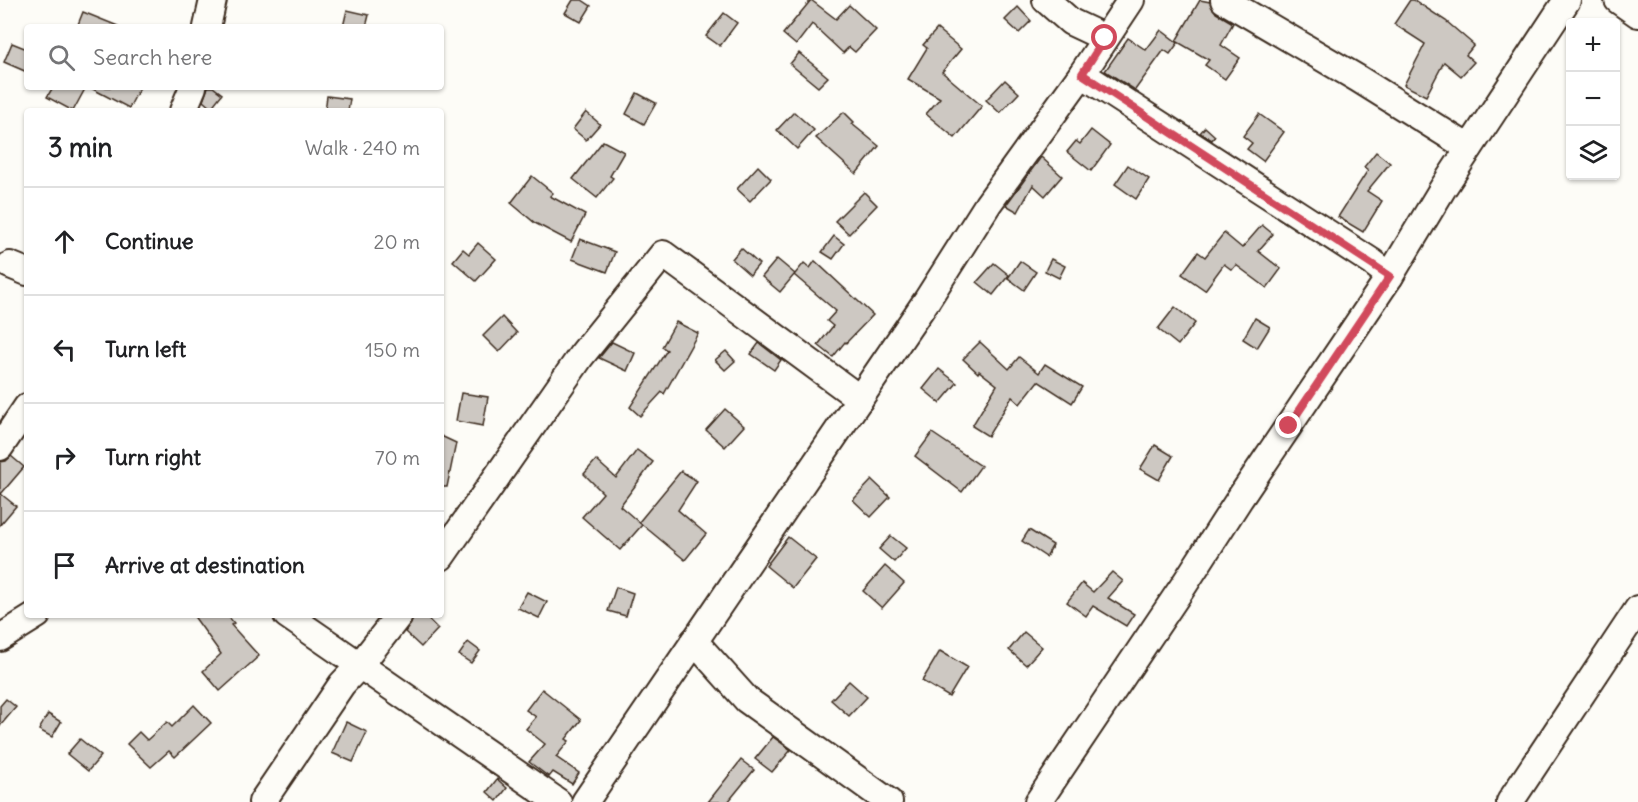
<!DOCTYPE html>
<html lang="en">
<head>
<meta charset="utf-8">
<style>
  :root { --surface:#fff; --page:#f2f2f2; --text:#202124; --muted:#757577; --line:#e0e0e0 }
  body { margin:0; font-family:Delius,sans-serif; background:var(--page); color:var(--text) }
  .controls { position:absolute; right:18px; top:18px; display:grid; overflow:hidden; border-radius:6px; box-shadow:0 2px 4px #0004 }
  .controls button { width:54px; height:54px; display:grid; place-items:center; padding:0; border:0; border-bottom:2px solid var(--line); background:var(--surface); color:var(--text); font:30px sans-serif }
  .stop { position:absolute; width:18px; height:18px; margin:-14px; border:4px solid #d1495b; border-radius:50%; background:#fff }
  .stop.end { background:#d1495b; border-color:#fff; box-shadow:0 2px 6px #0008 }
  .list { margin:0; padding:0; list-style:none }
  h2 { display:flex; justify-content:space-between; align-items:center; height:78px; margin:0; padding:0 24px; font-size:26px }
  h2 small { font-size:20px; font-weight:400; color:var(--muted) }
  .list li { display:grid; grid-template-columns:39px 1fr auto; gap:18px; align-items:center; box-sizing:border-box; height:108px; padding:0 24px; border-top:2px solid var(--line) }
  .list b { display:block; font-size:22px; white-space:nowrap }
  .list em { font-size:20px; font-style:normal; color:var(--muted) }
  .icon { flex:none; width:33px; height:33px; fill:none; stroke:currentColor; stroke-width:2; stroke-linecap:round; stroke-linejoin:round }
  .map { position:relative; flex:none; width:1638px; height:802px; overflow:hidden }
  .search { position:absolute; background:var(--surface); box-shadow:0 2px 4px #0004; left:24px; top:24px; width:420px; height:66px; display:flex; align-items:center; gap:15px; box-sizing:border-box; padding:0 21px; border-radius:6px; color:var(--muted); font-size:22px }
  .panel { position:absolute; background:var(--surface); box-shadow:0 2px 4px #0004; left:24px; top:108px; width:420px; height:510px; border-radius:6px }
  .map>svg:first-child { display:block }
  .building { fill:#cdc8c2; stroke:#3b2a1e; stroke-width:1.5 }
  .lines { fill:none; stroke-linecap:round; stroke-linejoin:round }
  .minor-casing { stroke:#3b2a1e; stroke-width:30 }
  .minor { stroke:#fdfcf7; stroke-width:26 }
  .route { stroke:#d1495b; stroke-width:8 }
</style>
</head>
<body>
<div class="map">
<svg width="1638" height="802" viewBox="0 0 1638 802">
  <rect width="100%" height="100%" fill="#fdfcf7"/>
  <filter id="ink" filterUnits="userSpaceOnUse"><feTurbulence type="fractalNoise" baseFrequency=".0167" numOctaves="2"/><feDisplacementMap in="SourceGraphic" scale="12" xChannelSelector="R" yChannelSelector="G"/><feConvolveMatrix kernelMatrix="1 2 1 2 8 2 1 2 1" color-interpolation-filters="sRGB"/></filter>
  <g filter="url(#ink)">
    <!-- building -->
    <g class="building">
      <polygon points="573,0 582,0 591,6 581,22 565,13"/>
      <polygon points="811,0 836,19 849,5 876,30 855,52 849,47 843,53 812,24 796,45 783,34"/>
      <polygon points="1200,0 1210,2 1216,13 1233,23 1221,45 1240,58 1225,79 1205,65 1209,60 1176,41"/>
      <polygon points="1410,0 1414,0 1446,21 1474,45 1466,55 1474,62 1461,76 1444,62 1426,96 1404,85 1425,44 1394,24"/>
      <polygon points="1018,7 1031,21 1019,33 1005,20"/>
      <polygon points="347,10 369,15 366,27 343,27"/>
      <polygon points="83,12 118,26 118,27 77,27"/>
      <polygon points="724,13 737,23 720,46 706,36"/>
      <polygon points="937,29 961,49 942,72 982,106 955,138 926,114 940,98 908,79 927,48 923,45"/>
      <polygon points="1161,30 1178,43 1170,54 1164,50 1135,90 1105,71 1128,38 1146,50"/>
      <polygon points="12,43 27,49 27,72 4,62"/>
      <polygon points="799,53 828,77 818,87 790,64"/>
      <polygon points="1005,80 1019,93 1000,113 986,100"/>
      <polygon points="53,87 86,87 73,111 47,97"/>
      <polygon points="89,87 140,87 129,108"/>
      <polygon points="208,87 213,87 222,94 211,108 203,101"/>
      <polygon points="637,93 656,103 644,124 626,114"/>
      <polygon points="327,96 350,99 348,111 325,111"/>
      <polygon points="586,112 600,124 586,140 573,129"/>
      <polygon points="794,112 814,130 797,149 777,130"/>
      <polygon points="844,112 854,122 852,124 879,146 856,174 816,138"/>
      <polygon points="1259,114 1284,132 1263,161 1247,149 1252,143 1243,136"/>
      <polygon points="1205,127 1215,136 1212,140 1200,133"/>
      <polygon points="1091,130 1110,145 1091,171 1067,152 1076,141 1080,144"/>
      <polygon points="603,141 624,152 610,176 613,178 597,198 573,179"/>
      <polygon points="1376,152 1390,163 1367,191 1382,201 1363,232 1338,217 1368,170 1364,167"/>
      <polygon points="1041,157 1062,176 1045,196 1033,185 1018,212 1006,205"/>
      <polygon points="1128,165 1149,179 1136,199 1115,184"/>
      <polygon points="758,166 771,179 750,201 737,189"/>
      <polygon points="532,176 553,193 550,196 585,215 571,242 535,223 511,203"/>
      <polygon points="864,192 877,205 849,234 835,221"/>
      <polygon points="1262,225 1273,234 1258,251 1281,269 1267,288 1236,265 1232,270 1224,264 1205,290 1182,274 1198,252 1205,257 1224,233 1242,248"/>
      <polygon points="834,236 844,244 833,259 822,252"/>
      <polygon points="580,239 615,252 607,272 572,259"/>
      <polygon points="478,243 496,259 476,281 453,261 463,249 469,254"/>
      <polygon points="741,248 759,264 750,275 732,259"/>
      <polygon points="777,259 795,274 804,263 810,268 815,261 873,315 846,343 845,342 833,357 818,345 833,326 827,321 836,311 794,275 780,292 762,277"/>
      <polygon points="1051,259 1065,266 1059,278 1045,271"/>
      <polygon points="1020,261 1036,272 1024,290 1008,278"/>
      <polygon points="994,263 1009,275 993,295 977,282"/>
      <polygon points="1175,307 1195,323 1178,345 1158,329"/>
      <polygon points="502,317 517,333 499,352 483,336"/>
      <polygon points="1255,318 1270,327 1257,348 1243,339"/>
      <polygon points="676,322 698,333 664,394 662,392 640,416 630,407 667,350 662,347"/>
      <polygon points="612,342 635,353 627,371 599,358"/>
      <polygon points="980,342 1009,369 1019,357 1039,373 1045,364 1082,387 1072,403 1038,381 1020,404 1012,397 988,436 972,426 997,385 979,371 978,373 963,359"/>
      <polygon points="759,343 781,360 774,370 751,354"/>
      <polygon points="726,351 735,361 725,370 715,360"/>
      <polygon points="939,369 957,383 940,403 923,389"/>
      <polygon points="461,393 488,397 483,426 456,421"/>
      <polygon points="725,409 744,426 725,447 706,430"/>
      <polygon points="932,433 981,466 962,492 915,456"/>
      <polygon points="441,436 456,443 447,487 441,487"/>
      <polygon points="1155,445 1173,456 1159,480 1140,469"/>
      <polygon points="637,450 653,462 620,506 642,525 620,550 582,517 603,493 584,474 596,460 616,478"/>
      <polygon points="11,456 24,467 1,494 16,506 0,525 0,462 6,461"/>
      <polygon points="681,471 697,481 678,510 706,534 685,560 639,522"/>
      <polygon points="872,480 890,497 871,517 853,500"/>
      <polygon points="1029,530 1053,545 1046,557 1022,541"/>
      <polygon points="891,536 906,548 894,562 879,549"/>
      <polygon points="788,537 816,559 793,588 766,566"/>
      <polygon points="885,566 904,583 882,608 863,591"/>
      <polygon points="1112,572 1123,581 1108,598 1134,614 1126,626 1093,606 1086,616 1067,602 1082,583 1093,592"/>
      <polygon points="616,587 633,593 626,616 608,611"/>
      <polygon points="527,592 547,602 539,618 518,608"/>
      <polygon points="193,615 227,615 234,623 231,625 259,656 220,691 203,671 221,654"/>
      <polygon points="414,615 424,615 438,629 421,647 405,632 411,624"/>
      <polygon points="1024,632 1042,647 1026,665 1009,650"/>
      <polygon points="468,642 480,651 471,663 459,655"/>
      <polygon points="940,651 967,667 949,697 922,681"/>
      <polygon points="849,681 867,697 849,716 831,700"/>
      <polygon points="542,689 581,720 566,739 569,741 556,757 579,773 572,784 553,772 549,777 529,762 545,744 526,729 536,717 526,710"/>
      <polygon points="6,699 16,707 0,726 0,706"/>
      <polygon points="194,705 211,723 175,757 169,751 151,767 127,744 139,732 147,740 167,722 172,727"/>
      <polygon points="48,714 61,722 52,737 39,730"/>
      <polygon points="346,722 367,732 353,762 332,753"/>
      <polygon points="773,737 791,750 772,772 755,759"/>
      <polygon points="80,739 101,756 88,771 67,754"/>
      <polygon points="741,760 754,770 728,802 708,802"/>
      <polygon points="497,779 507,788 497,801 487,792"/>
    </g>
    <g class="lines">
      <!-- minor casing -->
      <g class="minor-casing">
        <g id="minor">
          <polyline points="1046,0 1071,22 1105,38"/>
          <polyline points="1224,0 1357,78 1469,148"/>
          <polyline points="1618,0 1638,14"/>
          <polyline points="207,27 213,0"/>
          <polyline points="1082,74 1372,262 1390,276"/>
          <polyline points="183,111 193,87"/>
          <polyline points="10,265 27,272"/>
          <polyline points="0,447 27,407"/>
          <polyline points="441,557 581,356 663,254 860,399"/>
          <polyline points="287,615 558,802"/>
          <polyline points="0,638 37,615"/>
          <polyline points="694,641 747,700 889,802"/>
          <polyline points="262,802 342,684 360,665 399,615"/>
          <polyline points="585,802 927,300 988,204 1082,74 1131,0"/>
          <polyline points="1038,802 1184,585 1240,498 1390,276 1443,188 1567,0"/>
          <polyline points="1510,802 1638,609"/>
        </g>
      </g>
      <!-- minor -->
      <use href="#minor" class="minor"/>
    </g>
  </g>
  <g class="lines" filter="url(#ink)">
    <!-- route -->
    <polyline class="route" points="1105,38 1082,74 1390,276 1289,426"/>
  </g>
</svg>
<div class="controls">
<button>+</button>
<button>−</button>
<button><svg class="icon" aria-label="layers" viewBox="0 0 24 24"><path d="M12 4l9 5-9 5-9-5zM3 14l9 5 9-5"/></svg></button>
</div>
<div class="stop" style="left:1105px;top:38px"></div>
<div class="stop end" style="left:1289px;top:426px"></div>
<div class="search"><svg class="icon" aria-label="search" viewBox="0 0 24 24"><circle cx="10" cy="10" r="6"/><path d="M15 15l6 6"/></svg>Search here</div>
<section class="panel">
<h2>3 min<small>Walk · 240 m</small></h2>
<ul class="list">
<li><svg class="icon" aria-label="ahead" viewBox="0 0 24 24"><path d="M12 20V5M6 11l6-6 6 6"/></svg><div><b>Continue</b></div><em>20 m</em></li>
<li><svg class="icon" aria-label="left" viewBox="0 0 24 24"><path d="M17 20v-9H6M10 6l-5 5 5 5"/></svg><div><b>Turn left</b></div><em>150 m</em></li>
<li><svg class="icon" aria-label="right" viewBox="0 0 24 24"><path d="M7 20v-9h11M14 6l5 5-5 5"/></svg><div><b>Turn right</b></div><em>70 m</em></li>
<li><svg class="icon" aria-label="arrive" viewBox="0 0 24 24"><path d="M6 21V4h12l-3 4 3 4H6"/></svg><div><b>Arrive at destination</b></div></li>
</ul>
</section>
</div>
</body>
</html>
